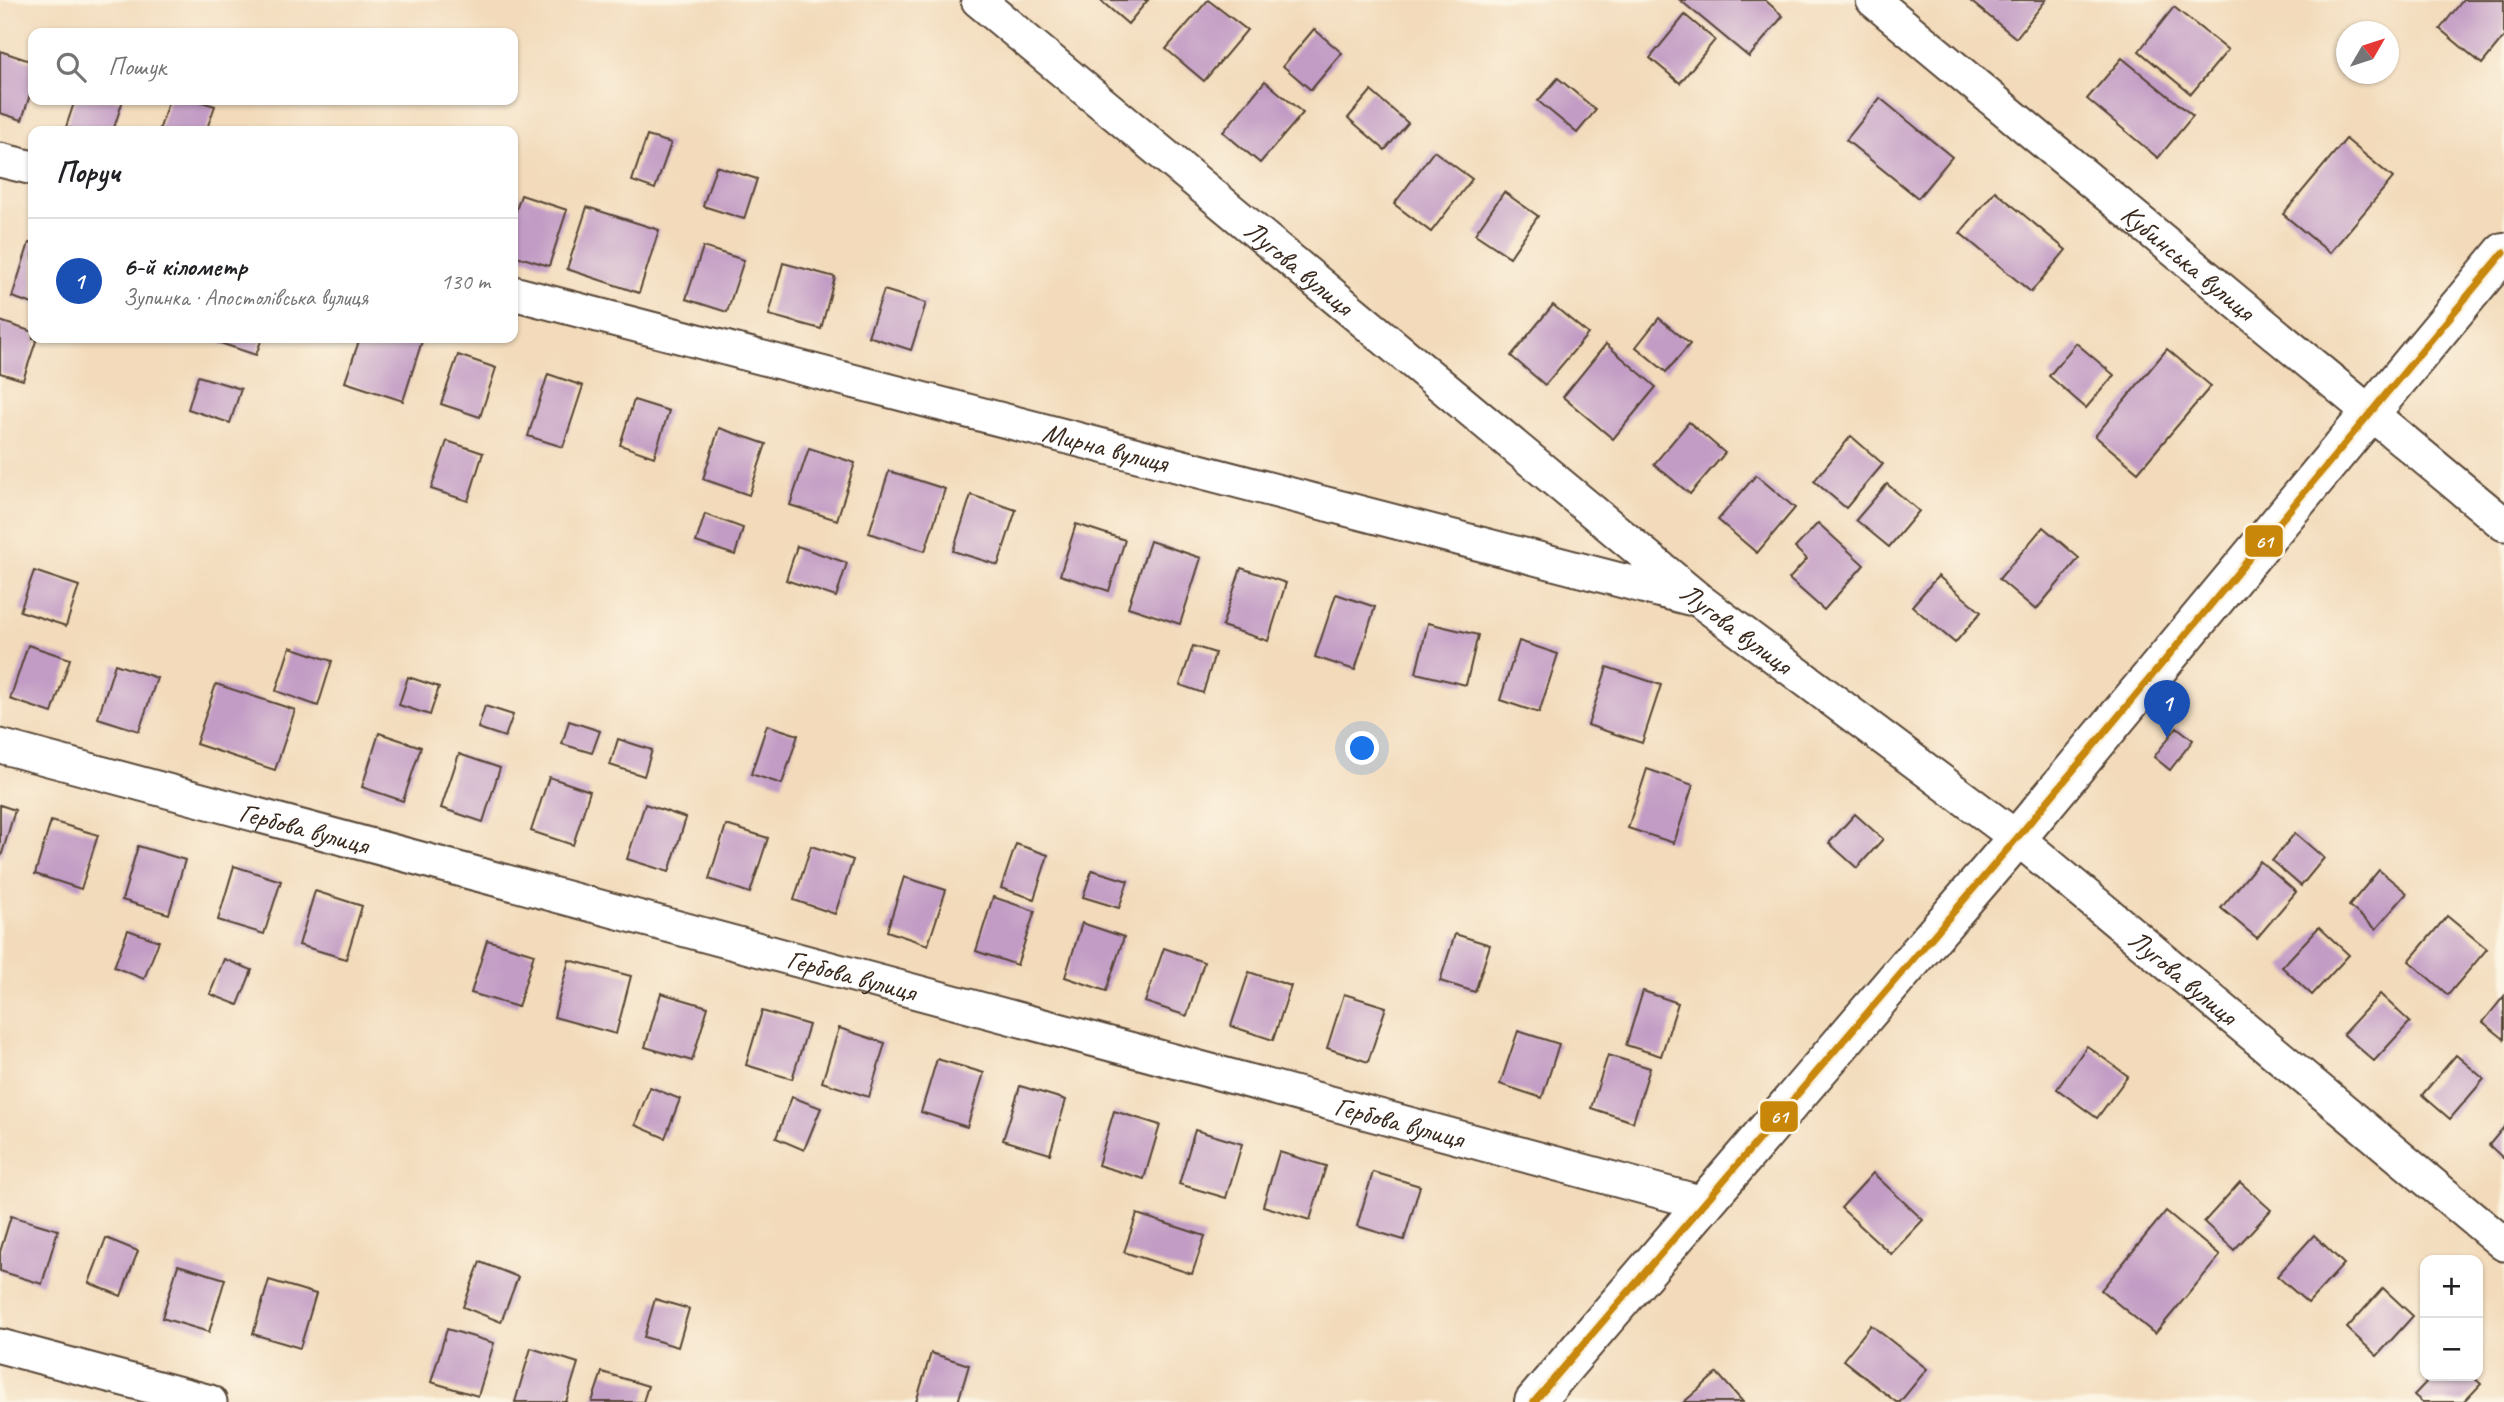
<!DOCTYPE html>
<html lang="uk">
<head>
<meta charset="utf-8">
<style>
  :root { --surface:#fff; --page:#f6f6f6; --text:#202124; --muted:#757577; --line:#e0e0e0; --accent:#c8321e }
  body { margin:0; font-family:Caveat,sans-serif; background:var(--page); color:var(--text) }
  .controls { position:absolute; right:21px; bottom:21px; display:grid; overflow:hidden; border-radius:14px; box-shadow:0 2px 5px #0004 }
  .controls button { width:63px; height:63px; display:grid; place-items:center; padding:0; border:0; border-bottom:2px solid var(--line); background:var(--surface); color:var(--text); font:35px sans-serif }
  .compass { position:absolute; left:2336px; top:21px; width:63px; height:63px; border-radius:50%; background:var(--surface); box-shadow:0 2px 5px #0004; rotate:51deg }
  .you { position:absolute; left:1363px; top:749px; width:24px; height:24px; margin:-18px; border:5px solid #fff; border-radius:50%; background:#1a73e8; box-shadow:0 0 0 10px #1a73e833 }
  .badge { display:grid; place-items:center; width:46px; height:46px; border-radius:50%; background:var(--accent); color:#fff; font-size:23px; font-weight:700 }
  .pin { position:absolute; translate:-50% -58px; filter:drop-shadow(0 2px 4px #0008) }
  .pin::after { content:''; position:absolute; top:37px; width:24px; height:21px; background:inherit; clip-path:polygon(0 0,100% 0,50% 100%) }
  .list { margin:0; padding:0; list-style:none }
  h2 { display:flex; justify-content:space-between; align-items:center; height:91px; margin:0; padding:0 28px; font-size:30px }
  h2 small { font-size:23px; font-weight:400; color:var(--muted) }
  .list li { display:grid; grid-template-columns:46px 1fr auto; gap:21px; align-items:center; box-sizing:border-box; height:126px; padding:0 28px; border-top:2px solid var(--line) }
  .list b { display:block; font-size:26px; white-space:nowrap }
  .list p { margin:0; font-size:23px; white-space:nowrap; color:var(--muted) }
  .list em { font-size:23px; font-style:normal; color:var(--muted) }
  .icon { flex:none; width:38px; height:38px; fill:none; stroke:currentColor; stroke-width:2; stroke-linecap:round; stroke-linejoin:round }
  .map { position:relative; flex:none; width:2504px; height:1402px; overflow:hidden }
  .search { position:absolute; background:var(--surface); box-shadow:0 2px 5px #0004; left:28px; top:28px; width:490px; height:77px; display:flex; align-items:center; gap:18px; box-sizing:border-box; padding:0 24px; border-radius:14px; color:var(--muted); font-size:26px }
  .panel { position:absolute; background:var(--surface); box-shadow:0 2px 5px #0004; left:28px; top:126px; width:490px; height:217px; border-radius:14px }
  .map>svg:first-child { display:block }
  .building { fill:#c29cc5 }
  .lines { fill:none; stroke-linecap:round; stroke-linejoin:round }
  .minor-casing { stroke:#564435; stroke-width:37 }
  .tertiary-casing { stroke:#564435; stroke-width:42 }
  .minor { stroke:#fff; stroke-width:33 }
  .tertiary { stroke:#fff; stroke-width:38 }
  .bus-1-casing { stroke:#fcf5e5; stroke-width:12 }
  .bus-1 { stroke:#c88708; stroke-width:7 }
  .labels { text-anchor:middle; stroke-width:5; stroke-linejoin:round; paint-order:stroke }
  .street-label { font-size:28px; fill:#3b2a1e; stroke:#fcf5e5 }
  .line-badge { stroke:#fcf5e5; stroke-width:2.5 }
  .badge-label { font-size:19px; text-anchor:middle; font-weight:bold; fill:#fff }
</style>
</head>
<body>
<div class="map">
<svg width="2504" height="1402" viewBox="0 0 2504 1402">
  <rect width="100%" height="100%" fill="#fcf5e5"/>
  <filter id="ink" filterUnits="userSpaceOnUse"><feTurbulence type="fractalNoise" baseFrequency=".0143" numOctaves="2"/><feDisplacementMap in="SourceGraphic" scale="14" xChannelSelector="R" yChannelSelector="G"/><feConvolveMatrix kernelMatrix="1 2 1 2 8 2 1 2 1" color-interpolation-filters="sRGB"/></filter>
  <filter id="wash" filterUnits="userSpaceOnUse"><feTurbulence type="fractalNoise" baseFrequency=".00686" numOctaves="4" result="noise"/><feDisplacementMap in="SourceGraphic" scale="28" xChannelSelector="R" yChannelSelector="G"/><feGaussianBlur stdDeviation="1.57" result="paint"/><feColorMatrix in="noise" values="0 0 0 0 0 0 0 0 0 0 0 0 0 0 0 0 0 1.4 0 .05"/><feComposite in="paint" operator="in"/></filter>
  <g filter="url(#wash)">
    <rect width="100%" height="100%" fill="#f2daba"/>
    <g id="blocks">
      <!-- building -->
      <g class="building">
        <polygon points="1100,0 1148,0 1128,24"/>
        <polygon points="1208,0 1247,30 1204,81 1166,49"/>
        <polygon points="1680,0 1765,0 1783,16 1749,57"/>
        <polygon points="1969,0 2046,0 2016,38"/>
        <polygon points="2463,0 2504,0 2504,37 2482,64 2440,29"/>
        <polygon points="2174,7 2228,50 2191,94 2139,51"/>
        <polygon points="1685,15 1715,40 1680,83 1650,58"/>
        <polygon points="1314,29 1342,53 1311,90 1283,66"/>
        <polygon points="0,51 33,62 33,85 22,120 0,113"/>
        <polygon points="2122,58 2193,116 2158,158 2087,99"/>
        <polygon points="1558,78 1596,110 1577,133 1538,101"/>
        <polygon points="1265,81 1303,113 1260,163 1223,132"/>
        <polygon points="1371,91 1408,123 1385,150 1348,118"/>
        <polygon points="1880,98 1952,157 1918,198 1846,140"/>
        <polygon points="75,100 123,100 113,131 78,131 66,127"/>
        <polygon points="169,100 195,100 215,106 206,131 159,131"/>
        <polygon points="647,136 671,143 655,189 632,181"/>
        <polygon points="2346,139 2393,178 2330,253 2283,214"/>
        <polygon points="1434,151 1472,179 1431,232 1394,204"/>
        <polygon points="716,166 757,179 744,219 703,206"/>
        <polygon points="1995,191 2066,250 2031,292 1960,233"/>
        <polygon points="1504,192 1538,216 1510,257 1475,234"/>
        <polygon points="521,195 567,210 549,266 513,255 513,220"/>
        <polygon points="587,207 659,230 639,293 567,269"/>
        <polygon points="29,243 33,244 33,304 12,297"/>
        <polygon points="703,247 744,260 727,312 686,299"/>
        <polygon points="783,263 835,277 821,329 769,315"/>
        <polygon points="884,290 926,303 911,350 868,336"/>
        <polygon points="1553,305 1588,334 1545,385 1511,356"/>
        <polygon points="1659,318 1690,344 1666,372 1636,347"/>
        <polygon points="0,321 33,332 33,338 37,338 23,380 0,373"/>
        <polygon points="205,338 262,338 256,355"/>
        <polygon points="360,338 411,338 422,341 403,401 345,382"/>
        <polygon points="2076,343 2114,375 2086,408 2049,376"/>
        <polygon points="1606,344 1656,387 1613,439 1563,397"/>
        <polygon points="2167,349 2211,386 2138,472 2095,436"/>
        <polygon points="458,355 496,368 480,417 441,404"/>
        <polygon points="548,374 583,386 563,447 528,436"/>
        <polygon points="198,376 241,389 230,423 188,409"/>
        <polygon points="634,400 669,411 654,457 620,445"/>
        <polygon points="1689,422 1725,453 1690,494 1654,464"/>
        <polygon points="719,428 766,444 749,495 703,479"/>
        <polygon points="1851,436 1883,464 1846,508 1814,481"/>
        <polygon points="447,441 483,453 468,501 431,489"/>
        <polygon points="809,448 855,463 837,520 790,505"/>
        <polygon points="889,471 945,489 925,551 869,533"/>
        <polygon points="1756,475 1795,508 1757,553 1718,520"/>
        <polygon points="1887,484 1919,511 1889,547 1856,520"/>
        <polygon points="971,495 1016,510 998,565 953,551"/>
        <polygon points="705,514 743,528 735,555 696,542"/>
        <polygon points="1818,523 1864,565 1824,610 1789,579 1807,559 1795,548"/>
        <polygon points="1076,524 1125,540 1109,591 1060,575"/>
        <polygon points="2043,527 2079,558 2036,610 1999,579"/>
        <polygon points="1150,541 1201,558 1180,624 1128,607"/>
        <polygon points="797,546 847,563 836,597 786,580"/>
        <polygon points="1241,568 1286,583 1268,641 1222,626"/>
        <polygon points="34,571 79,586 66,626 20,611"/>
        <polygon points="1938,576 1981,612 1955,643 1912,606"/>
        <polygon points="1336,594 1375,607 1355,670 1315,657"/>
        <polygon points="1428,623 1478,635 1466,685 1416,673"/>
        <polygon points="1519,641 1558,654 1539,713 1500,700"/>
        <polygon points="28,645 70,659 52,713 10,699"/>
        <polygon points="1193,646 1215,653 1203,693 1180,685"/>
        <polygon points="290,647 332,661 318,706 276,691"/>
        <polygon points="115,664 157,678 139,731 98,718"/>
        <polygon points="1607,667 1661,685 1642,743 1588,725"/>
        <polygon points="408,677 439,687 430,715 399,705"/>
        <polygon points="216,684 295,710 275,770 196,744"/>
        <polygon points="485,706 513,715 505,737 478,728"/>
        <polygon points="569,721 600,731 592,753 562,744"/>
        <polygon points="767,725 798,735 782,784 751,774"/>
        <polygon points="2177,727 2193,740 2170,770 2154,757"/>
        <polygon points="379,733 421,747 403,801 362,787"/>
        <polygon points="618,739 652,750 644,776 610,765"/>
        <polygon points="459,754 500,768 483,822 441,808"/>
        <polygon points="1647,769 1693,785 1674,843 1628,828"/>
        <polygon points="549,777 590,791 573,845 531,831"/>
        <polygon points="645,804 686,818 669,872 627,859"/>
        <polygon points="0,805 15,810 1,857 0,857"/>
        <polygon points="1855,814 1883,839 1857,868 1829,843"/>
        <polygon points="51,821 98,835 81,889 35,874"/>
        <polygon points="726,825 768,838 750,893 709,879"/>
        <polygon points="2295,833 2324,858 2301,886 2272,861"/>
        <polygon points="1016,844 1048,855 1034,899 1001,888"/>
        <polygon points="138,846 185,860 169,914 122,900"/>
        <polygon points="811,846 853,860 835,914 794,900"/>
        <polygon points="2260,861 2296,892 2257,938 2221,908"/>
        <polygon points="234,866 281,881 264,934 218,920"/>
        <polygon points="1092,870 1128,881 1119,908 1083,897"/>
        <polygon points="2379,870 2407,893 2376,929 2349,906"/>
        <polygon points="904,877 946,890 928,945 887,931"/>
        <polygon points="315,891 362,906 346,959 299,945"/>
        <polygon points="993,897 1035,911 1017,965 976,951"/>
        <polygon points="2447,916 2487,949 2448,995 2409,961"/>
        <polygon points="1082,923 1124,937 1106,991 1065,977"/>
        <polygon points="2319,927 2349,955 2312,995 2282,967"/>
        <polygon points="128,930 159,941 144,979 114,967"/>
        <polygon points="1455,934 1490,945 1475,992 1440,981"/>
        <polygon points="487,940 534,954 518,1007 471,993"/>
        <polygon points="1164,948 1204,962 1187,1016 1145,1002"/>
        <polygon points="224,959 252,970 238,1005 210,994"/>
        <polygon points="569,960 631,976 616,1034 554,1017"/>
        <polygon points="1249,972 1291,986 1273,1040 1231,1026"/>
        <polygon points="1643,991 1678,1003 1661,1056 1626,1045"/>
        <polygon points="661,993 708,1007 692,1061 645,1047"/>
        <polygon points="1344,994 1386,1007 1368,1062 1327,1048"/>
        <polygon points="2380,994 2410,1022 2374,1061 2343,1034"/>
        <polygon points="2504,996 2504,1039 2483,1022"/>
        <polygon points="762,1011 809,1025 792,1079 746,1065"/>
        <polygon points="839,1028 885,1043 869,1097 822,1082"/>
        <polygon points="1518,1031 1559,1044 1542,1098 1500,1084"/>
        <polygon points="2087,1046 2128,1076 2097,1118 2057,1089"/>
        <polygon points="1608,1055 1650,1068 1633,1122 1591,1108"/>
        <polygon points="2456,1055 2484,1079 2450,1119 2422,1095"/>
        <polygon points="937,1059 984,1073 967,1127 921,1112"/>
        <polygon points="1020,1086 1066,1100 1050,1154 1003,1140"/>
        <polygon points="650,1087 680,1099 665,1138 635,1125"/>
        <polygon points="792,1097 821,1108 804,1150 776,1138"/>
        <polygon points="1114,1111 1160,1125 1144,1179 1098,1165"/>
        <polygon points="2504,1127 2504,1159 2489,1145"/>
        <polygon points="1195,1130 1242,1144 1226,1198 1179,1184"/>
        <polygon points="1279,1152 1326,1166 1310,1220 1263,1206"/>
        <polygon points="1373,1172 1420,1186 1404,1240 1357,1226"/>
        <polygon points="1873,1173 1923,1220 1891,1254 1841,1208"/>
        <polygon points="2240,1182 2271,1210 2234,1250 2204,1222"/>
        <polygon points="2166,1211 2220,1256 2155,1334 2101,1290"/>
        <polygon points="1137,1214 1205,1236 1192,1274 1124,1252"/>
        <polygon points="11,1216 58,1230 42,1284 0,1271 0,1252"/>
        <polygon points="2314,1235 2344,1264 2308,1303 2277,1276"/>
        <polygon points="106,1238 138,1251 121,1296 89,1283"/>
        <polygon points="480,1262 518,1277 501,1322 463,1307"/>
        <polygon points="178,1265 225,1279 209,1332 162,1318"/>
        <polygon points="269,1280 316,1294 300,1348 253,1334"/>
        <polygon points="2383,1288 2413,1316 2377,1356 2347,1328"/>
        <polygon points="655,1299 689,1309 678,1347 644,1337"/>
        <polygon points="1871,1325 1927,1369 1900,1402 1896,1402 1843,1360"/>
        <polygon points="447,1329 494,1343 478,1396 431,1382"/>
        <polygon points="531,1348 578,1363 566,1402 515,1402"/>
        <polygon points="931,1353 969,1365 958,1402 916,1402"/>
        <polygon points="602,1372 648,1386 643,1402 592,1402"/>
        <polygon points="1717,1373 1743,1402 1684,1402"/>
        <polygon points="2432,1376 2472,1376 2481,1384 2464,1402 2422,1402 2414,1395"/>
      </g>
    </g>
  </g>
  <g filter="url(#ink)">
    <use href="#blocks" fill-opacity="0" stroke="#564435" stroke-width="2"/>
    <g class="lines">
      <!-- minor casing -->
      <g class="minor-casing">
        <g id="minor">
          <path id="s1" d="M978 0 1699 600 2017 838 2504 1244"/>
          <path id="s2" d="M1873 0 2504 524"/>
          <polyline points="0,160 33,168"/>
          <path id="s3" d="M513 293 1689 598"/>
          <path id="s4" d="M0 746 1703 1203"/>
          <polyline points="0,1346 210,1402"/>
        </g>
      </g>
      <!-- tertiary casing -->
      <g class="tertiary-casing">
        <polyline id="tertiary" points="1534,1402 2017,838 2504,252"/>
      </g>
      <!-- minor -->
      <use href="#minor" class="minor"/>
      <!-- tertiary -->
      <use href="#tertiary" class="tertiary"/>
      <!-- bus-1 casing -->
      <g class="bus-1-casing">
        <polyline id="bus-1" points="1534,1402 2017,838 2504,252"/>
      </g>
      <!-- bus-1 -->
      <use href="#bus-1" class="bus-1"/>
    </g>
  </g>
  <g class="labels">
    <!-- street labels -->
    <g class="street-label">
      <text dy="10" stroke="none"><textPath href="#s2" startOffset="410">Кубинська вулиця</textPath></text>
      <text dy="10" stroke="none"><textPath href="#s1" startOffset="418">Лугова вулиця</textPath></text>
      <text dy="10" stroke="none"><textPath href="#s3" startOffset="612">Мирна вулиця</textPath></text>
      <text dy="10" stroke="none"><textPath href="#s1" startOffset="985">Лугова вулиця</textPath></text>
      <text dy="10" stroke="none"><textPath href="#s4" startOffset="315">Гербова вулиця</textPath></text>
      <text dy="10" stroke="none"><textPath href="#s4" startOffset="882">Гербова вулиця</textPath></text>
      <text dy="10" stroke="none"><textPath href="#s1" startOffset="1552">Лугова вулиця</textPath></text>
      <text dy="10" stroke="none"><textPath href="#s4" startOffset="1449">Гербова вулиця</textPath></text>
    </g>
  </g>
  <g class="line-badge">
    <rect x="2244" y="524" width="40" height="34" rx="7" fill="#c88708"/>
    <rect x="1759" y="1100" width="40" height="33" rx="7" fill="#c88708"/>
  </g>
  <g class="badge-label">
    <text x="2264" y="548">61</text>
    <text x="1779" y="1123">61</text>
  </g>
</svg>
<div class="controls">
<button>+</button>
<button>−</button>
</div>
<svg class="compass" viewBox="-18 -18 36 36"><path d="M0-13l5 13h-10z" fill="#e53935"/><path d="M0 13l5-13h-10z" fill="#757577"/></svg>
<div class="you"></div>
<div class="pin badge" style="left:2167px;top:738px;background:#1a4fb4">1</div>
<div class="search"><svg class="icon" aria-label="search" viewBox="0 0 24 24"><circle cx="10" cy="10" r="6"/><path d="M15 15l6 6"/></svg>Пошук</div>
<section class="panel">
<h2>Поруч<small></small></h2>
<ul class="list">
<li><span class="badge" style="background:#1a4fb4">1</span><div><b>6-й кілометр</b><p>Зупинка · Апостолівська вулиця</p></div><em>130 m</em></li>
</ul>
</section>
</div>
</body>
</html>
